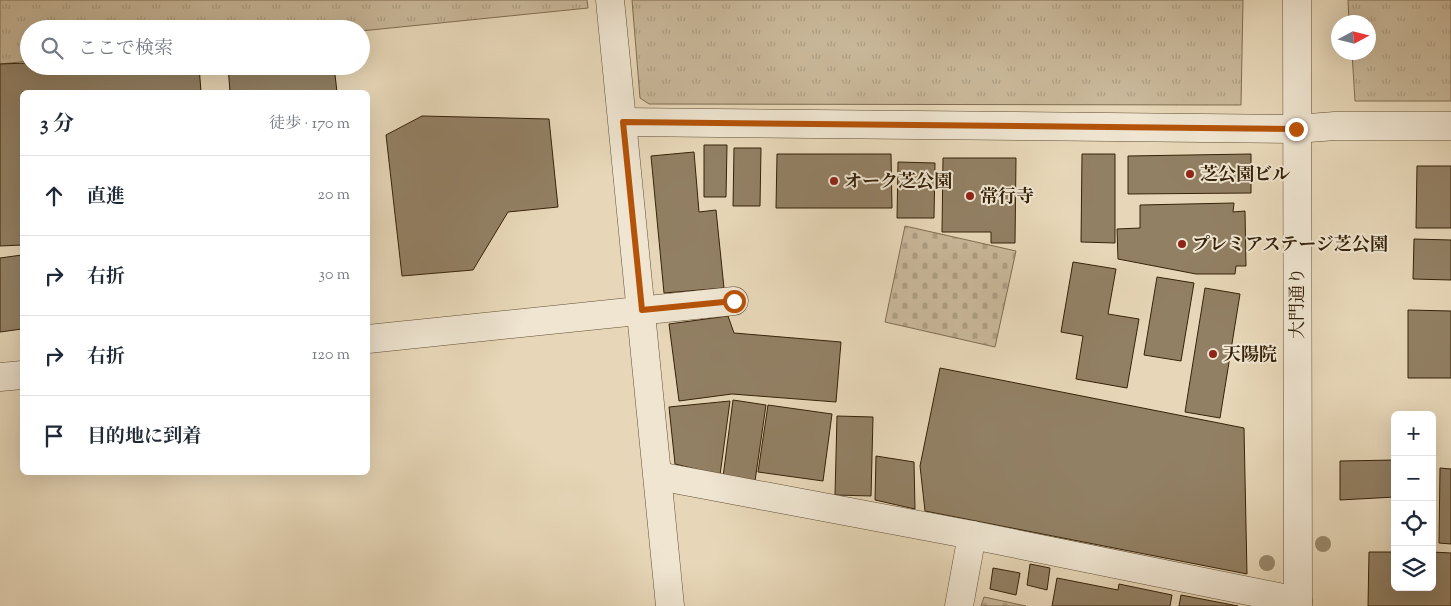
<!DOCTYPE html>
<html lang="ja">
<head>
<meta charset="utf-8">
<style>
  :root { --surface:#fff; --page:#f2f2f3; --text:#1f2937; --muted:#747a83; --line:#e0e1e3 }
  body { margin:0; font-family:"Sorts Mill Goudy","Noto Serif JP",serif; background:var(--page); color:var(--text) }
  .controls { position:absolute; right:15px; bottom:15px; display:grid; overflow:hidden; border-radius:8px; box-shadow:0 5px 20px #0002 }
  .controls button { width:45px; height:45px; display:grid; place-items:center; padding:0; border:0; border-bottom:1px solid var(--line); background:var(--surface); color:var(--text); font:25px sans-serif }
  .compass { position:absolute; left:1331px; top:15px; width:45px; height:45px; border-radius:50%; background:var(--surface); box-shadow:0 5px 20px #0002; rotate:83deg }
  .stop { position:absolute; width:15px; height:15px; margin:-11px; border:4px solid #b45309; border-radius:50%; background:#fff }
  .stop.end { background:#b45309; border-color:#fff; box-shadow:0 1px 5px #0008 }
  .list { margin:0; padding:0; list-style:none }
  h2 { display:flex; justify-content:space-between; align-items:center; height:65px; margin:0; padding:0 20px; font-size:21px }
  h2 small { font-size:16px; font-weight:400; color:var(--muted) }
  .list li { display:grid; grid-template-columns:32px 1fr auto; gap:15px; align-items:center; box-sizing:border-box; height:80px; padding:0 20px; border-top:1px solid var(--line) }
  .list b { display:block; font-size:19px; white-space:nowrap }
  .list em { font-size:16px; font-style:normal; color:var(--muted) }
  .icon { flex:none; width:28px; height:28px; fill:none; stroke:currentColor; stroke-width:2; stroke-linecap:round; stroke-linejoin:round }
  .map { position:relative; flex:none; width:1451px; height:606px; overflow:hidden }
  .search { position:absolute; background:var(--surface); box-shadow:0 5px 20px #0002; left:20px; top:20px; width:350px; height:55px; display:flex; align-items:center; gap:12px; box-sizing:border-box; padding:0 18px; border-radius:28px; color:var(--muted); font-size:19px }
  .panel { position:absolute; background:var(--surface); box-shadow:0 5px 20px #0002; left:20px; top:90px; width:350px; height:385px; border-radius:8px }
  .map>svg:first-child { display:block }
  .cemetery { fill:url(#cemetery-stones); stroke:#806d52 }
  .park { fill:url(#park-tufts); stroke:#806d52 }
  .building { fill:#928064; stroke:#362209 }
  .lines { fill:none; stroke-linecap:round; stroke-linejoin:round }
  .minor-casing { stroke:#624f35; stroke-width:29 }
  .minor { stroke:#efe5d1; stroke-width:28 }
  .tree { fill:#9a886c }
  .route { stroke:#b45309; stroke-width:6 }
  .poi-dot { fill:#8f2418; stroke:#efe5d1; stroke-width:2 }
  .labels { text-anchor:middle; stroke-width:4; stroke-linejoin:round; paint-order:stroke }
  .poi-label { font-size:18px; font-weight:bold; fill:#362209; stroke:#efe5d1; text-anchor:start }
  .street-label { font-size:18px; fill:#362209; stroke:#efe5d1 }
</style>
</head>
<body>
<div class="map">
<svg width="1451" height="606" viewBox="0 0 1451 606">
  <defs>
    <pattern id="cemetery-stones" width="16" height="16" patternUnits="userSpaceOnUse" patternTransform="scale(1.25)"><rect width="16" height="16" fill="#c9b89a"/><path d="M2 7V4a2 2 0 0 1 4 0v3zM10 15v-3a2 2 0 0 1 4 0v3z" fill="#ad9e83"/></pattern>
    <pattern id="park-tufts" width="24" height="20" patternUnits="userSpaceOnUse" patternTransform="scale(1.25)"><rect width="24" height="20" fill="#c9b89a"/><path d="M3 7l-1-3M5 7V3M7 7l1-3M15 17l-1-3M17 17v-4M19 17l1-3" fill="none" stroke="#ad9e83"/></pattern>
  </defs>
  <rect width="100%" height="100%" fill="#e7d7b8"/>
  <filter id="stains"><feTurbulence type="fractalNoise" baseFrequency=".004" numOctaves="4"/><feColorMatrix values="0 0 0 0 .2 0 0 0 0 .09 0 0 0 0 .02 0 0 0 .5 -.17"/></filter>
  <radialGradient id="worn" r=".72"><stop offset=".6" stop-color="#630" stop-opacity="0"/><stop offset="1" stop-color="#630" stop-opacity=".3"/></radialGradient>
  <!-- cemetery -->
  <g class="cemetery">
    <polygon points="905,226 1016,251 995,347 885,322"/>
    <polygon points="984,597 1026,606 981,606"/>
  </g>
  <!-- park -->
  <g class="park">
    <polygon points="0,0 587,0 588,8 361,31 361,29 29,29 29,61 0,64"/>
    <polygon points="632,0 1243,0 1241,105 649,104 640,98"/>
    <polygon points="1348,0 1451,0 1451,101 1355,101 1352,53 1368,52 1368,22 1349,22"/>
  </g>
  <!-- building -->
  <g class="building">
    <polygon points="29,63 29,66 199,66 201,92 22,92 22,245 0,246 0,64"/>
    <polygon points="228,66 334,66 337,92 230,92"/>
    <polygon points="422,116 549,119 558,207 508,212 473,270 402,276 386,135"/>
    <polygon points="704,145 727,145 726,197 704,197"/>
    <polygon points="734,148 761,148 760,206 733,206"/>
    <polygon points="694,152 699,212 716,210 724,288 664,293 651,156"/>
    <polygon points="777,154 891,154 892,208 776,208"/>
    <polygon points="1082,154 1115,154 1115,243 1081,242"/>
    <polygon points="1251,154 1251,193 1128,194 1128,156"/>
    <polygon points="943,158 1016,158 1015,243 991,243 991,232 942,232"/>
    <polygon points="898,162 935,163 934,218 897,218"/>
    <polygon points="1417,166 1451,166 1451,228 1416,228"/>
    <polygon points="1234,203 1233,212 1245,211 1246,266 1236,266 1235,274 1196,274 1118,259 1117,229 1140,228 1140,205"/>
    <polygon points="1414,239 1451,240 1451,280 1413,279"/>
    <polygon points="22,255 22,329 0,332 0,258"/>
    <polygon points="1073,262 1116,269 1108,314 1139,319 1127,388 1076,379 1083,336 1061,332"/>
    <polygon points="1157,277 1194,283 1181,361 1144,355"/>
    <polygon points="1205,288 1240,294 1220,418 1185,412"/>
    <polygon points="1408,310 1451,311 1451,378 1408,378"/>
    <polygon points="728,316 734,333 841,342 836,402 732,394 679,401 669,324"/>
    <polygon points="940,368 1244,428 1247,574 925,511 920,466"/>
    <polygon points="733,400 766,405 755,481 723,477"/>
    <polygon points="730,401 720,475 675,464 669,407"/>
    <polygon points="768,405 832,414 823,481 758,472"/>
    <polygon points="837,416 873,417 871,496 835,495"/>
    <polygon points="876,456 914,462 915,509 875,500"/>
    <polygon points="1395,460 1395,497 1340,500 1340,461"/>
    <polygon points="1440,468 1451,469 1451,544 1439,543"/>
    <polygon points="1369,552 1395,552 1395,587 1432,587 1432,552 1451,553 1451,606 1368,606"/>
    <polygon points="1030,564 1050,568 1047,590 1027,585"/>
    <polygon points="993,568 1020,573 1016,595 990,589"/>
    <polygon points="1057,578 1118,590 1119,584 1172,595 1170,606 1052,606"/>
    <polygon points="1181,595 1238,606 1179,606"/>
  </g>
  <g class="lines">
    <!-- minor casing -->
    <g class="minor-casing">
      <g id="minor">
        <polyline points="610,0 670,606"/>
        <polyline points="1297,0 1298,606"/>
        <polyline points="623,122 1296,129 1335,126 1451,126"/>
        <polyline points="368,339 734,301"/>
        <polyline points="0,377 22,375"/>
        <polyline points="658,476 972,535 1298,601"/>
        <polyline points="959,606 972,535"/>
      </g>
    </g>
    <!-- minor -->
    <use href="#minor" class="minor"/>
  </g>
  <!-- trees -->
  <g class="tree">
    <circle cx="1323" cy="544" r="8"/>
    <circle cx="1267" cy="563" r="8"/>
  </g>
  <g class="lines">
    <!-- route -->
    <polyline class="route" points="734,301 642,310 623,122 1296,129"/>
  </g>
  <!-- markers -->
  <g class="poi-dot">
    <circle cx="1190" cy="174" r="5"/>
    <circle cx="834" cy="181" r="5"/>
    <circle cx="970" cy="196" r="5"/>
    <circle cx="1182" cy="244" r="5"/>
    <circle cx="1213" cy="354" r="5"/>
  </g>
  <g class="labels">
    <!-- poi labels -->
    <g class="poi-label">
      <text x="1200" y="180">芝公園ビル</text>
      <text x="844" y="187">オーク芝公園</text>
      <text x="980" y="202">常行寺</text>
      <text x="1192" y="250">プレミアステージ芝公園</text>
      <text x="1223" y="360">天陽院</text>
    </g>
    <!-- street labels -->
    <g class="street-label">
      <text transform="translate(1297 303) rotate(-90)" y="6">大門通り</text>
    </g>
  </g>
  <rect width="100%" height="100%" filter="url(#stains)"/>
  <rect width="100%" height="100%" fill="url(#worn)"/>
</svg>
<div class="controls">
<button>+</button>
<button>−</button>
<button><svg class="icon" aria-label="locate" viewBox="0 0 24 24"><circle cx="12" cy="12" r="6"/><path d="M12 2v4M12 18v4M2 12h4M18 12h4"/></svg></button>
<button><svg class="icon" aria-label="layers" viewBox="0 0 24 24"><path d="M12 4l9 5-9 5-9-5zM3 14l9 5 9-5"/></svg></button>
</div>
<svg class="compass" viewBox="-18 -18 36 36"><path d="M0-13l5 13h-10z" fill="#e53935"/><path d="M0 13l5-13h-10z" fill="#747a83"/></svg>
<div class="stop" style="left:734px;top:301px"></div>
<div class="stop end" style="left:1296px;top:129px"></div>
<div class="search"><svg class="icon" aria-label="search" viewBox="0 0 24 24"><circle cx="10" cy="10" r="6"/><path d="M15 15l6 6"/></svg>ここで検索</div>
<section class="panel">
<h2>3 分<small>徒歩 · 170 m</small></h2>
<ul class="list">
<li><svg class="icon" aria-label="ahead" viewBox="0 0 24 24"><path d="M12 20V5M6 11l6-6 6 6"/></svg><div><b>直進</b></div><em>20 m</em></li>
<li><svg class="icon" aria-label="right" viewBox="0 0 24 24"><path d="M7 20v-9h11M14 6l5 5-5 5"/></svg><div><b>右折</b></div><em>30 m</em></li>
<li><svg class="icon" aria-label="right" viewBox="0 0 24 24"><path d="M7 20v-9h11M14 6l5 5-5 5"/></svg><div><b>右折</b></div><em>120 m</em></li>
<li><svg class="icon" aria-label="arrive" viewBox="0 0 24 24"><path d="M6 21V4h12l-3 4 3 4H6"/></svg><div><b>目的地に到着</b></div></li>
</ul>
</section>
</div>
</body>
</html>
